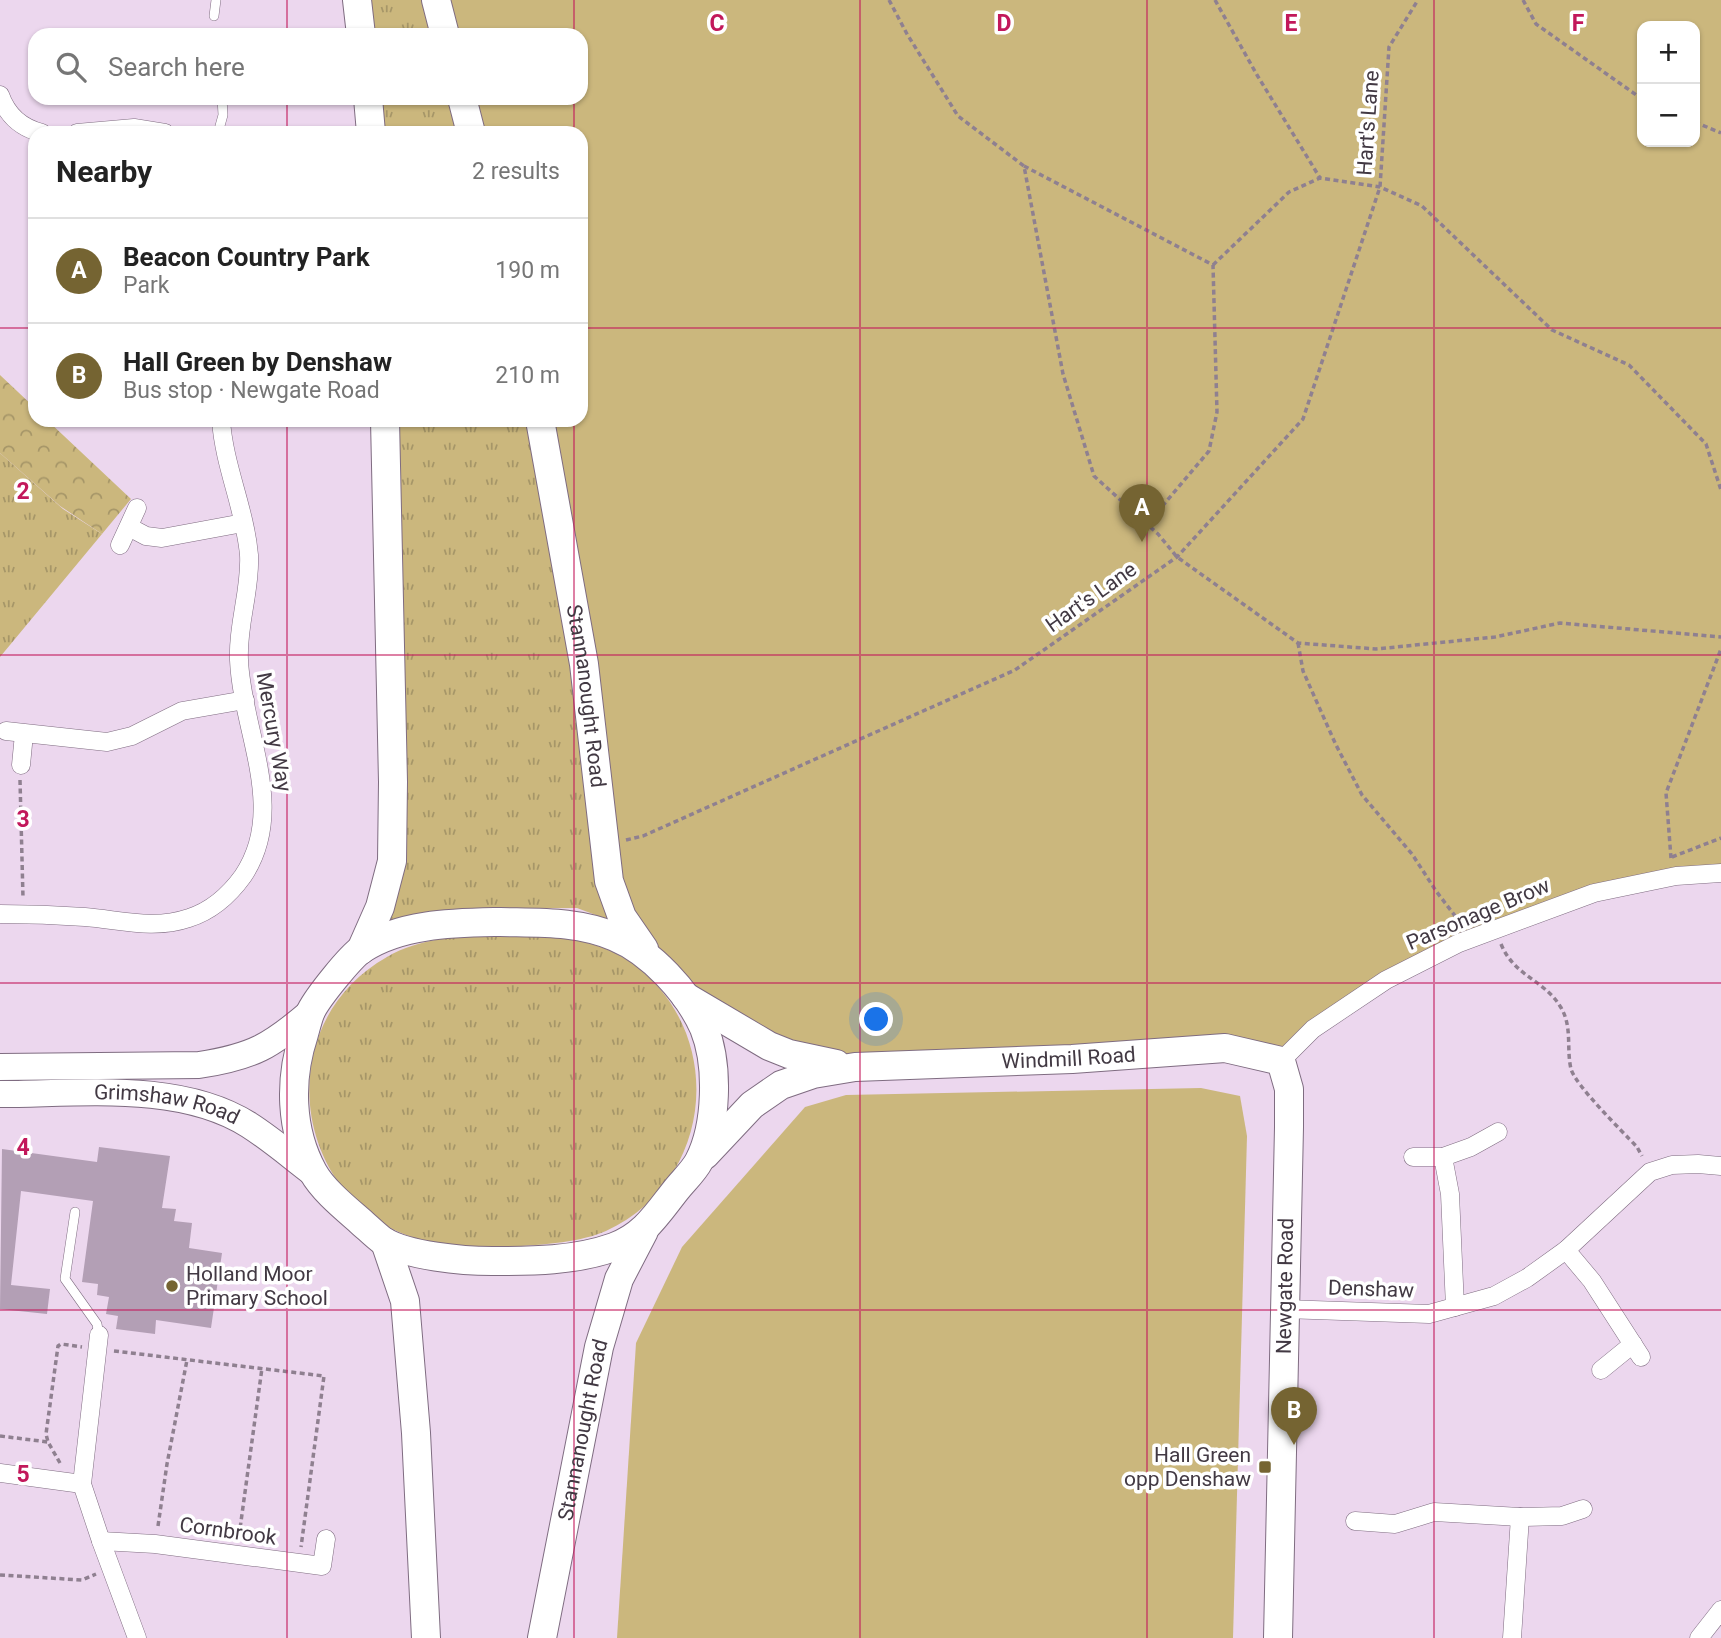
<!DOCTYPE html>
<html lang="en">
<head>
<meta charset="utf-8">
<style>
  :root { --surface:#fff; --page:#f6f6f6; --text:#222; --muted:#767676; --line:#e0e0e0; --accent:#756432 }
  body { margin:0; font-family:Roboto,sans-serif; background:var(--page); color:var(--text) }
  .controls { position:absolute; right:21px; top:21px; display:grid; overflow:hidden; border-radius:14px; box-shadow:0 2px 5px #0004 }
  .controls button { width:63px; height:63px; display:grid; place-items:center; padding:0; border:0; border-bottom:2px solid var(--line); background:var(--surface); color:var(--text); font:35px sans-serif }
  .you { position:absolute; left:877px; top:1020px; width:24px; height:24px; margin:-18px; border:5px solid #fff; border-radius:50%; background:#1a73e8; box-shadow:0 0 0 10px #1a73e833 }
  .badge { display:grid; place-items:center; width:46px; height:46px; border-radius:50%; background:var(--accent); color:#fff; font-size:23px; font-weight:700 }
  .pin { position:absolute; translate:-50% -58px; filter:drop-shadow(0 2px 4px #0008) }
  .pin::after { content:''; position:absolute; top:37px; width:24px; height:21px; background:inherit; clip-path:polygon(0 0,100% 0,50% 100%) }
  .list { margin:0; padding:0; list-style:none }
  h2 { display:flex; justify-content:space-between; align-items:center; height:91px; margin:0; padding:0 28px; font-size:30px }
  h2 small { font-size:23px; font-weight:400; color:var(--muted) }
  .list li { display:grid; grid-template-columns:46px 1fr auto; gap:21px; align-items:center; box-sizing:border-box; height:105px; padding:0 28px; border-top:2px solid var(--line) }
  .list b { display:block; font-size:26px; white-space:nowrap }
  .list p { margin:0; font-size:23px; white-space:nowrap; color:var(--muted) }
  .list em { font-size:23px; font-style:normal; color:var(--muted) }
  .icon { flex:none; width:38px; height:38px; fill:none; stroke:currentColor; stroke-width:2; stroke-linecap:round; stroke-linejoin:round }
  .map { position:relative; flex:none; width:1721px; height:1638px; overflow:hidden }
  .search { position:absolute; background:var(--surface); box-shadow:0 2px 5px #0004; left:28px; top:28px; width:560px; height:77px; display:flex; align-items:center; gap:18px; box-sizing:border-box; padding:0 24px; border-radius:21px; color:var(--muted); font-size:26px }
  .panel { position:absolute; background:var(--surface); box-shadow:0 2px 5px #0004; left:28px; top:126px; width:560px; height:301px; border-radius:21px }
  .map>svg:first-child { display:block }
  .grass { fill:url(#grass-tufts) }
  .forest { fill:url(#forest-crowns) }
  .park { fill:#cbb77d; fill-rule:evenodd }
  .building { fill:#b39fb5 }
  .lines { fill:none; stroke-linecap:round; stroke-linejoin:round }
  .lane-casing { stroke:#7f6c81; stroke-width:10 }
  .street-casing { stroke:#7f6c81; stroke-width:19 }
  .secondary-casing { stroke:#7f6c81; stroke-width:28 }
  .primary-casing { stroke:#7f6c81; stroke-width:30 }
  .path { stroke:#8f8090; stroke-width:3.5; stroke-dasharray:5 3.5; stroke-linecap:butt }
  .lane { stroke:#fff; stroke-width:9 }
  .street { stroke:#fff; stroke-width:18 }
  .secondary { stroke:#fff; stroke-width:26 }
  .primary { stroke:#fff; stroke-width:28 }
  .grid { fill:none; stroke:#c2185b; stroke-width:2; stroke-opacity:0.55 }
  .poi-dot { fill:#756432; stroke:#fff; stroke-width:2.5 }
  .labels { text-anchor:middle; stroke-width:7; stroke-linejoin:round; paint-order:stroke }
  .street-label { font-size:21px; fill:#423943; stroke:#fff }
  .poi-label { font-size:21px; fill:#423943; stroke:#fff; text-anchor:start }
  .grid-label { font-size:23px; text-anchor:middle; font-weight:bold; fill:#c2185b; stroke:#fff; stroke-width:7; stroke-linejoin:round; paint-order:stroke }
</style>
</head>
<body>
<div class="map">
<svg width="1721" height="1638" viewBox="0 0 1721 1638">
  <defs>
    <pattern id="grass-tufts" width="24" height="20" patternUnits="userSpaceOnUse" patternTransform="scale(1.75)"><rect width="24" height="20" fill="#cbb77d"/><path d="M3 7l-1-3M5 7V3M7 7l1-3M15 17l-1-3M17 17v-4M19 17l1-3" fill="none" stroke="#a69668"/></pattern>
    <pattern id="forest-crowns" width="20" height="18" patternUnits="userSpaceOnUse" patternTransform="scale(1.75)"><rect width="20" height="18" fill="#cbb77d"/><path d="M2 6a3 3 0 1 1 6 0M12 15a3 3 0 1 1 6 0" fill="none" stroke="#a69668"/></pattern>
  </defs>
  <rect width="100%" height="100%" fill="#ecd7ee"/>
  <!-- grass -->
  <g class="grass">
    <polygon points="371,0 424,0 434,35 374,35"/>
    <polygon points="381,98 451,98 460,133 384,133"/>
    <polygon points="398,420 532,420 571,637 609,920 577,908 460,909 388,923"/>
    <polygon points="0,453 63,509 102,534 0,657"/>
    <path d="M543 936C573 938 603 944 629 961 728 1029 716 1181 606 1231 568 1248 485 1249 443 1244 297 1226 259 1029 387 957 434 930 491 937 543 936Z"/>
  </g>
  <!-- forest -->
  <polygon class="forest" points="0,375 35,408 35,420 47,420 131,499 102,534 60,506 0,453"/>
  <!-- park -->
  <g class="park">
    <path d="M436 0H1721V873L1594 893 1386 980 1281 1061 855 1067 684 996 622 917 540 420H581V133H471L462 98H581V35H445ZM1642 26H1695V142H1642Z"/>
    <polygon points="1201,1088 1240,1096 1247,1136 1233,1638 617,1638 636,1343 682,1247 805,1107 846,1095"/>
  </g>
  <!-- building -->
  <polygon class="building" points="99,1147 170,1156 162,1208 176,1209 174,1221 192,1223 189,1248 222,1253 211,1328 156,1320 155,1334 116,1329 118,1316 106,1314 109,1297 97,1295 98,1284 82,1282 93,1201 21,1191 11,1285 50,1289 47,1314 0,1309 2,1149 97,1162"/>
  <g class="lines">
    <!-- lane casing -->
    <g class="lane-casing">
      <g id="lane">
        <polyline points="214,16 216,0"/>
        <polyline points="212,34 212,35"/>
        <polyline points="218,133 223,115 222,98"/>
        <polyline points="75,1212 65,1279 97,1324 99,1335"/>
      </g>
    </g>
    <!-- street casing -->
    <g class="street-casing">
      <g id="street">
        <path d="M0 95C7 115 21 128 42 133"/>
        <polyline points="77,133 134,128 165,133"/>
        <polyline points="129,527 146,536 162,538 243,523"/>
        <polyline points="120,545 137,508"/>
        <polyline points="6,731 107,742 132,736 182,711 245,700"/>
        <polyline points="21,765 24,734"/>
        <path d="M0 914C28 914 57 915 85 917 121 920 154 930 189 918 211 911 230 894 243 876 288 809 242 732 239 660 237 625 251 590 249 555 245 509 224 466 221 420"/>
        <polyline points="1281,1061 1313,1029 1386,980 1459,943 1594,893 1676,876 1721,873"/>
        <polyline points="1413,1157 1443,1157 1471,1147 1498,1132"/>
        <polyline points="1443,1157 1450,1194 1455,1307"/>
        <polyline points="1566,1250 1592,1281 1641,1357"/>
        <polyline points="1284,1309 1429,1314 1494,1296 1527,1278 1566,1250 1650,1172 1672,1165 1698,1164 1721,1166"/>
        <polyline points="99,1335 82,1484 101,1541 137,1638"/>
        <polyline points="1601,1370 1633,1344"/>
        <polyline points="0,1473 82,1484"/>
        <polyline points="1520,1517 1562,1516 1583,1509"/>
        <polyline points="1355,1521 1395,1524 1434,1512 1520,1517 1512,1638"/>
        <polyline points="101,1541 155,1544 322,1566 326,1539"/>
        <polyline points="1699,1638 1721,1610"/>
      </g>
    </g>
    <!-- secondary casing -->
    <g class="secondary-casing">
      <g id="secondary">
        <path d="M0 1067 199 1065C253 1057 271 1046 312 1011"/>
        <path id="s1" d="M0 1094C78 1094 180 1081 249 1125 271 1139 292 1157 313 1173"/>
      </g>
    </g>
    <!-- primary casing -->
    <g class="primary-casing">
      <g id="primary">
        <polyline points="357,0 361,35"/>
        <polyline points="436,0 445,35"/>
        <polyline points="368,98 371,133"/>
        <polyline points="462,98 471,133"/>
        <path id="s2" d="M540 420 584 664 609 881 622 917 644 949"/>
        <path d="M500 922C539 923 578 921 615 937 651 952 688 992 704 1028 719 1065 717 1126 699 1161 694 1171 683 1181 676 1190 657 1214 644 1236 614 1247 575 1261 532 1261 492 1261 463 1261 408 1256 383 1241 375 1235 367 1227 360 1221 344 1207 323 1190 313 1172 290 1130 289 1079 304 1034 306 1027 308 1018 311 1011 318 997 350 957 362 949 402 923 454 923 500 922Z"/>
        <polyline points="361,950 380,907 392,861 393,782 385,420"/>
        <polyline points="686,997 769,1046 789,1054 836,1064"/>
        <path id="s3" d="M705 1155 752 1105 781 1085 813 1074 855 1067 1072 1059 1225 1048 1281 1061 1289 1089V1127L1278 1638"/>
        <polyline points="385,1242 405,1301 416,1433 426,1638"/>
        <path id="s4" d="M542 1638 599 1347 619 1279 644 1231"/>
      </g>
    </g>
    <!-- path -->
    <g class="path">
      <polyline points="889,0 907,34 958,116 1024,166 1063,374 1094,476 1158,534 1177,557 1298,643 1376,649 1495,637 1560,623 1721,637"/>
      <polyline points="1215,0 1257,75 1320,178"/>
      <polyline points="1523,0 1536,24 1642,99"/>
      <polyline points="1695,122 1721,133"/>
      <polyline points="1024,166 1213,265 1217,412 1209,451 1148,523"/>
      <polyline points="1213,265 1289,192 1320,178 1380,187 1422,206 1552,330 1629,365 1706,444 1721,490"/>
      <polyline points="1298,643 1303,671 1336,745 1362,795 1412,854 1436,891 1462,925"/>
      <polyline points="20,780 23,898"/>
      <polyline points="626,840 643,836 1015,670 1177,557 1303,419 1380,187 1389,47 1418,0"/>
      <polyline points="1672,857 1721,838"/>
      <polyline points="1671,858 1666,793 1721,649"/>
      <path d="M1501 944C1514 976 1544 980 1560 1006 1573 1026 1566 1048 1571 1069 1576 1086 1622 1131 1637 1147L1642 1156"/>
      <polyline points="114,1351 324,1376 301,1547"/>
      <polyline points="0,1436 48,1442"/>
      <polyline points="60,1463 48,1442 46,1434 58,1346 61,1344 82,1347"/>
      <polyline points="158,1526 167,1464 187,1360"/>
      <polyline points="239,1536 262,1368"/>
      <polyline points="0,1575 82,1580 96,1574"/>
    </g>
    <!-- lane -->
    <use href="#lane" class="lane"/>
    <!-- street -->
    <use href="#street" class="street"/>
    <!-- secondary -->
    <use href="#secondary" class="secondary"/>
    <!-- primary -->
    <use href="#primary" class="primary"/>
  </g>
  <!-- grid -->
  <path class="grid" d="M287 0V35M574 0V35M860 0V1638M1147 0V1638M1434 0V1638M287 98V133M574 98V133M0 328H35M581 328H1721M287 420V1638M574 420V1638M0 655H1721M0 983H1721M0 1310H1721"/>
  <!-- markers -->
  <g class="poi-dot">
    <circle cx="172" cy="1286" r="7"/>
    <rect x="1258" y="1460" width="14" height="14" rx="3.5"/>
  </g>
  <g class="labels">
    <!-- street labels -->
    <g class="street-label">
      <text transform="translate(1368 123) rotate(-86)" y="7">Hart's Lane</text>
      <text transform="translate(1091 597) rotate(-35)" y="7">Hart's Lane</text>
      <text dy="7" stroke="none"><textPath href="#s2" startOffset="280">Stannanought Road</textPath></text>
      <text transform="translate(274 732) rotate(80)" y="7">Mercury Way</text>
      <text transform="translate(1478 914) rotate(-23)" y="7">Parsonage Brow</text>
      <text dy="7" stroke="none"><textPath href="#s3" startOffset="394">Windmill Road</textPath></text>
      <text dy="7" stroke="none"><textPath href="#s1" startOffset="168">Grimshaw Road</textPath></text>
      <text transform="translate(1285 1286) rotate(-89)" y="7">Newgate Road</text>
      <text transform="translate(1371 1289) rotate(2)" y="7">Denshaw</text>
      <text dy="7" stroke="none"><textPath href="#s4" startOffset="212">Stannanought Road</textPath></text>
      <text transform="translate(228 1531) rotate(8)" y="7">Cornbrook</text>
    </g>
    <!-- poi labels -->
    <g class="poi-label">
      <text x="186" y="1281">Holland Moor<tspan x="186" dy="24">Primary School</tspan></text>
      <text x="1251" y="1462" text-anchor="end">Hall Green<tspan x="1251" dy="24">opp Denshaw</tspan></text>
    </g>
  </g>
  <g class="grid-label">
    <text x="717" y="31">C</text>
    <text x="1004" y="31">D</text>
    <text x="1291" y="31">E</text>
    <text x="1578" y="31">F</text>
    <text x="23" y="499">2</text>
    <text x="23" y="827">3</text>
    <text x="23" y="1155">4</text>
    <text x="23" y="1482">5</text>
  </g>
</svg>
<div class="controls">
<button>+</button>
<button>−</button>
</div>
<div class="you"></div>
<div class="pin badge" style="left:1142px;top:542px">A</div>
<div class="pin badge" style="left:1294px;top:1445px">B</div>
<div class="search"><svg class="icon" aria-label="search" viewBox="0 0 24 24"><circle cx="10" cy="10" r="6"/><path d="M15 15l6 6"/></svg>Search here</div>
<section class="panel">
<h2>Nearby<small>2 results</small></h2>
<ul class="list">
<li><span class="badge">A</span><div><b>Beacon Country Park</b><p>Park</p></div><em>190 m</em></li>
<li><span class="badge">B</span><div><b>Hall Green by Denshaw</b><p>Bus stop · Newgate Road</p></div><em>210 m</em></li>
</ul>
</section>
</div>
</body>
</html>
